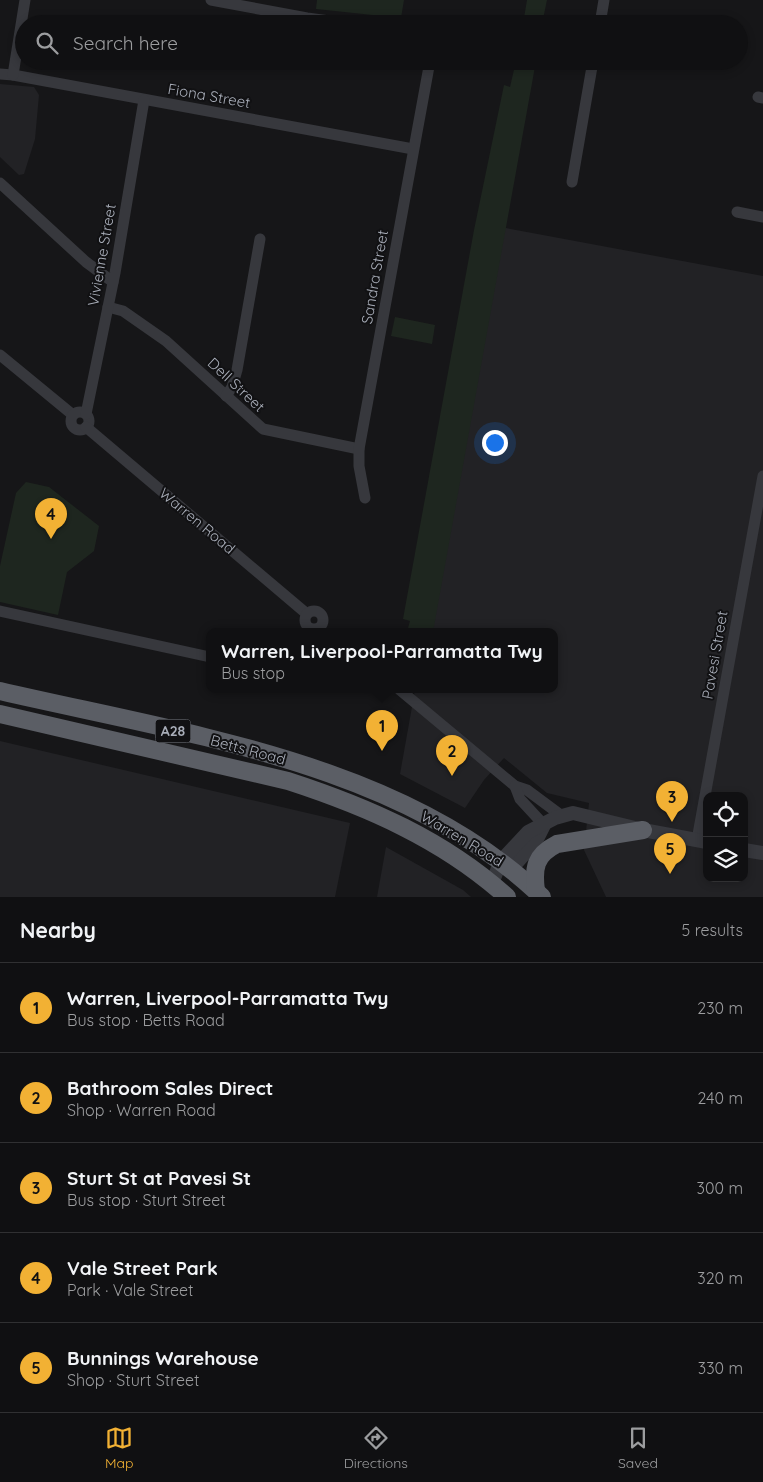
<!DOCTYPE html>
<html lang="en">
<head>
<meta charset="utf-8">
<style>
  :root { --surface:#101012; --page:#19191b; --text:#f1f3f6; --muted:#9c9d9f; --line:#303032; --accent:#f2b134 }
  body { margin:0; font-family:Quicksand,sans-serif; background:var(--page); color:var(--text) }
  .controls { position:absolute; right:15px; bottom:15px; display:grid; overflow:hidden; border-radius:10px; box-shadow:0 2px 8px #0003 }
  .controls button { width:45px; height:45px; display:grid; place-items:center; padding:0; border:0; border-bottom:1px solid var(--line); background:var(--surface); color:var(--text); font:25px sans-serif }
  .you { position:absolute; left:494px; top:442px; width:18px; height:18px; margin:-12px; border:4px solid #fff; border-radius:50%; background:#1a73e8; box-shadow:0 0 0 8px #1a73e833 }
  .badge { display:grid; place-items:center; width:32px; height:32px; border-radius:50%; background:var(--accent); color:#111; font-size:16px; font-weight:700 }
  .pin { position:absolute; translate:-50% -41px; filter:drop-shadow(0 1px 2px #0008) }
  .pin::after { content:''; position:absolute; top:26px; width:18px; height:15px; background:inherit; clip-path:polygon(0 0,100% 0,50% 100%) }
  .popup { position:absolute; left:206px; top:628px; width:352px; height:65px; box-sizing:border-box; display:grid; place-content:center; border-radius:10px; background:var(--surface); filter:drop-shadow(0 1px 4px #0005); font-size:16px; white-space:nowrap; color:var(--muted) }
  .popup b { font-size:19px; color:var(--text) }
  .popup::after { content:''; position:absolute; left:50%; top:100%; margin-left:-10px; border:10px solid transparent; border-top-color:var(--surface) }
  .list { margin:0; padding:0; list-style:none }
  h2 { display:flex; justify-content:space-between; align-items:center; height:65px; margin:0; padding:0 20px; font-size:21px }
  h2 small { font-size:16px; font-weight:400; color:var(--muted) }
  .list li { display:grid; grid-template-columns:32px 1fr auto; gap:15px; align-items:center; box-sizing:border-box; height:90px; padding:0 20px; border-top:1px solid var(--line) }
  .list b { display:block; font-size:19px; white-space:nowrap }
  .list p { margin:0; font-size:16px; white-space:nowrap; color:var(--muted) }
  .list em { font-size:16px; font-style:normal; color:var(--muted) }
  .icon { flex:none; width:28px; height:28px; fill:none; stroke:currentColor; stroke-width:2; stroke-linecap:round; stroke-linejoin:round }
  .map { position:relative; flex:none; width:763px; height:897px; overflow:hidden }
  .search { position:absolute; background:var(--surface); box-shadow:0 2px 8px #0003; left:15px; right:15px; top:15px; height:55px; display:flex; align-items:center; gap:12px; box-sizing:border-box; padding:0 18px; border-radius:28px; color:var(--muted); font-size:19px }
  .sheet { height:515px; background:var(--surface) }
  nav { display:flex; justify-content:space-around; align-items:center; box-sizing:border-box; height:70px; border-top:1px solid var(--line); background:var(--surface); font-size:14px; color:var(--muted) }
  nav a { display:grid; justify-items:center; gap:2px }
  nav .on { color:var(--accent) }
  .map>svg:first-child { display:block }
  .built { fill:#222225; fill-rule:evenodd }
  .green { fill:#1e261f }
  .lines { fill:none; stroke-linecap:round; stroke-linejoin:round }
  .minor { stroke:#37383d; stroke-width:11 }
  .tertiary { stroke:#37383d; stroke-width:14 }
  .trunk { stroke:#5b5e65; stroke-width:18 }
  .labels { text-anchor:middle; stroke-width:4; stroke-linejoin:round; paint-order:stroke }
  .shield { fill:#111113; stroke:#7b7e86; stroke-width:1 }
  .shield-label { font-size:14px; font-weight:bold; fill:#a8adb8 }
  .street-label { font-size:15px; fill:#a8adb8; stroke:#111113 }
</style>
</head>
<body>
<div class="map">
<svg width="763" height="897" viewBox="0 0 763 897">
  <rect width="100%" height="100%" fill="#161618"/>
  <!-- built -->
  <g class="built">
    <polygon points="0,84 34,87 39,95 35,139 24,174 19,175 0,157"/>
    <path d="M500 227 763 276V897H606L584 850 589 803 547 793 504 758 484 780 465 808 400 774 415 690H554V632H426ZM707 796H744V878H707Z"/>
    <polygon points="0,741 350,823 335,897 0,897"/>
    <polygon points="386,847 463,890 471,897 377,897"/>
  </g>
  <!-- green -->
  <g class="green">
    <polygon points="317,0 404,0 401,18 316,9"/>
    <polygon points="527,0 547,0 542,24 523,24"/>
    <polygon points="516,61 536,61 433,632 407,632 410,621 403,619 474,230 504,85 510,87"/>
    <polygon points="395,317 435,325 432,344 391,336"/>
    <polygon points="26,482 49,487 99,526 94,551 67,572 58,615 0,602 0,566 16,493"/>
  </g>
  <g class="lines">
    <!-- minor -->
    <g class="minor">
      <polyline points="211,0 307,18 352,24"/>
      <polyline points="600,24 604,0"/>
      <polyline points="0,74 13,75 413,149"/>
      <polyline points="13,75 25,0"/>
      <polyline points="758,97 763,98"/>
      <polyline points="572,182 593,61"/>
      <polyline points="0,183 86,262 113,282"/>
      <polyline points="737,212 763,217"/>
      <polyline points="108,307 123,311 166,341 263,429 359,449"/>
      <polyline points="0,355 73,415"/>
      <polyline points="226,396 232,387 237,370 260,239"/>
      <circle cx="80" cy="421" r="9"/>
      <polyline points="86,414 115,273 144,100"/>
      <polyline points="86,427 307,614"/>
      <polyline points="365,498 359,466 359,449 430,61"/>
      <polyline points="0,611 210,657"/>
      <circle cx="314" cy="620" r="9"/>
      <polyline points="400,690 515,786 527,790 562,816"/>
      <polyline points="515,786 520,799 544,825"/>
      <polyline points="697,840 763,476"/>
    </g>
    <!-- tertiary -->
    <g class="tertiary">
      <polyline points="744,850 763,853"/>
      <polyline points="511,869 536,841 544,825"/>
      <polyline points="492,883 501,861 528,832 555,818 573,813 643,830 707,842"/>
    </g>
    <!-- trunk -->
    <g class="trunk">
      <path d="M0 691C180 733 404 763 542 897"/>
      <path d="M0 714 288 781C368 807 444 840 507 897"/>
      <path d="M536 891C533 868 535 855 557 844L643 830"/>
    </g>
  </g>
  <g class="labels">
    <!-- shield labels -->
    <rect class="shield" x="155.5" y="719.5" width="35" height="23" rx="4"/>
    <g class="shield-label">
      <text x="173" y="736">A28</text>
    </g>
    <!-- street labels -->
    <g class="street-label">
      <text transform="translate(209 96) rotate(10)" y="5">Fiona Street</text>
      <text transform="translate(102 255) rotate(-80)" y="5">Vivienne Street</text>
      <text transform="translate(375 277) rotate(-80)" y="5">Sandra Street</text>
      <text transform="translate(236 385) rotate(43)" y="5">Dell Street</text>
      <text transform="translate(197 521) rotate(40)" y="5">Warren Road</text>
      <text transform="translate(715 655) rotate(-80)" y="5">Pavesi Street</text>
      <text transform="translate(248 750) rotate(15)" y="5">Betts Road</text>
      <text transform="translate(462 839) rotate(31)" y="5">Warren Road</text>
    </g>
  </g>
</svg>
<div class="controls">
<button><svg class="icon" aria-label="locate" viewBox="0 0 24 24"><circle cx="12" cy="12" r="6"/><path d="M12 2v4M12 18v4M2 12h4M18 12h4"/></svg></button>
<button><svg class="icon" aria-label="layers" viewBox="0 0 24 24"><path d="M12 4l9 5-9 5-9-5zM3 14l9 5 9-5"/></svg></button>
</div>
<div class="you"></div>
<div class="pin badge" style="left:382px;top:751px">1</div>
<div class="popup"><b>Warren, Liverpool-Parramatta Twy</b>Bus stop</div>
<div class="pin badge" style="left:452px;top:776px">2</div>
<div class="pin badge" style="left:672px;top:822px">3</div>
<div class="pin badge" style="left:51px;top:539px">4</div>
<div class="pin badge" style="left:670px;top:874px">5</div>
<div class="search"><svg class="icon" aria-label="search" viewBox="0 0 24 24"><circle cx="10" cy="10" r="6"/><path d="M15 15l6 6"/></svg>Search here</div>
</div>
<section class="sheet">
<h2>Nearby<small>5 results</small></h2>
<ul class="list">
<li><span class="badge">1</span><div><b>Warren, Liverpool-Parramatta Twy</b><p>Bus stop · Betts Road</p></div><em>230 m</em></li>
<li><span class="badge">2</span><div><b>Bathroom Sales Direct</b><p>Shop · Warren Road</p></div><em>240 m</em></li>
<li><span class="badge">3</span><div><b>Sturt St at Pavesi St</b><p>Bus stop · Sturt Street</p></div><em>300 m</em></li>
<li><span class="badge">4</span><div><b>Vale Street Park</b><p>Park · Vale Street</p></div><em>320 m</em></li>
<li><span class="badge">5</span><div><b>Bunnings Warehouse</b><p>Shop · Sturt Street</p></div><em>330 m</em></li>
</ul>
</section>
<nav>
<a class="on"><svg class="icon" aria-label="map" viewBox="0 0 24 24"><path d="M3 6l6-2 6 2 6-2v14l-6 2-6-2-6 2zM9 4v14M15 6v14"/></svg>Map</a>
<a><svg class="icon" aria-label="directions" viewBox="0 0 24 24"><path d="M12 3l9 9-9 9-9-9zM9 14v-3h6M13 9l2 2-2 2"/></svg>Directions</a>
<a><svg class="icon" aria-label="saved" viewBox="0 0 24 24"><path d="M7 4h10v16l-5-4-5 4z"/></svg>Saved</a>
</nav>
</body>
</html>
